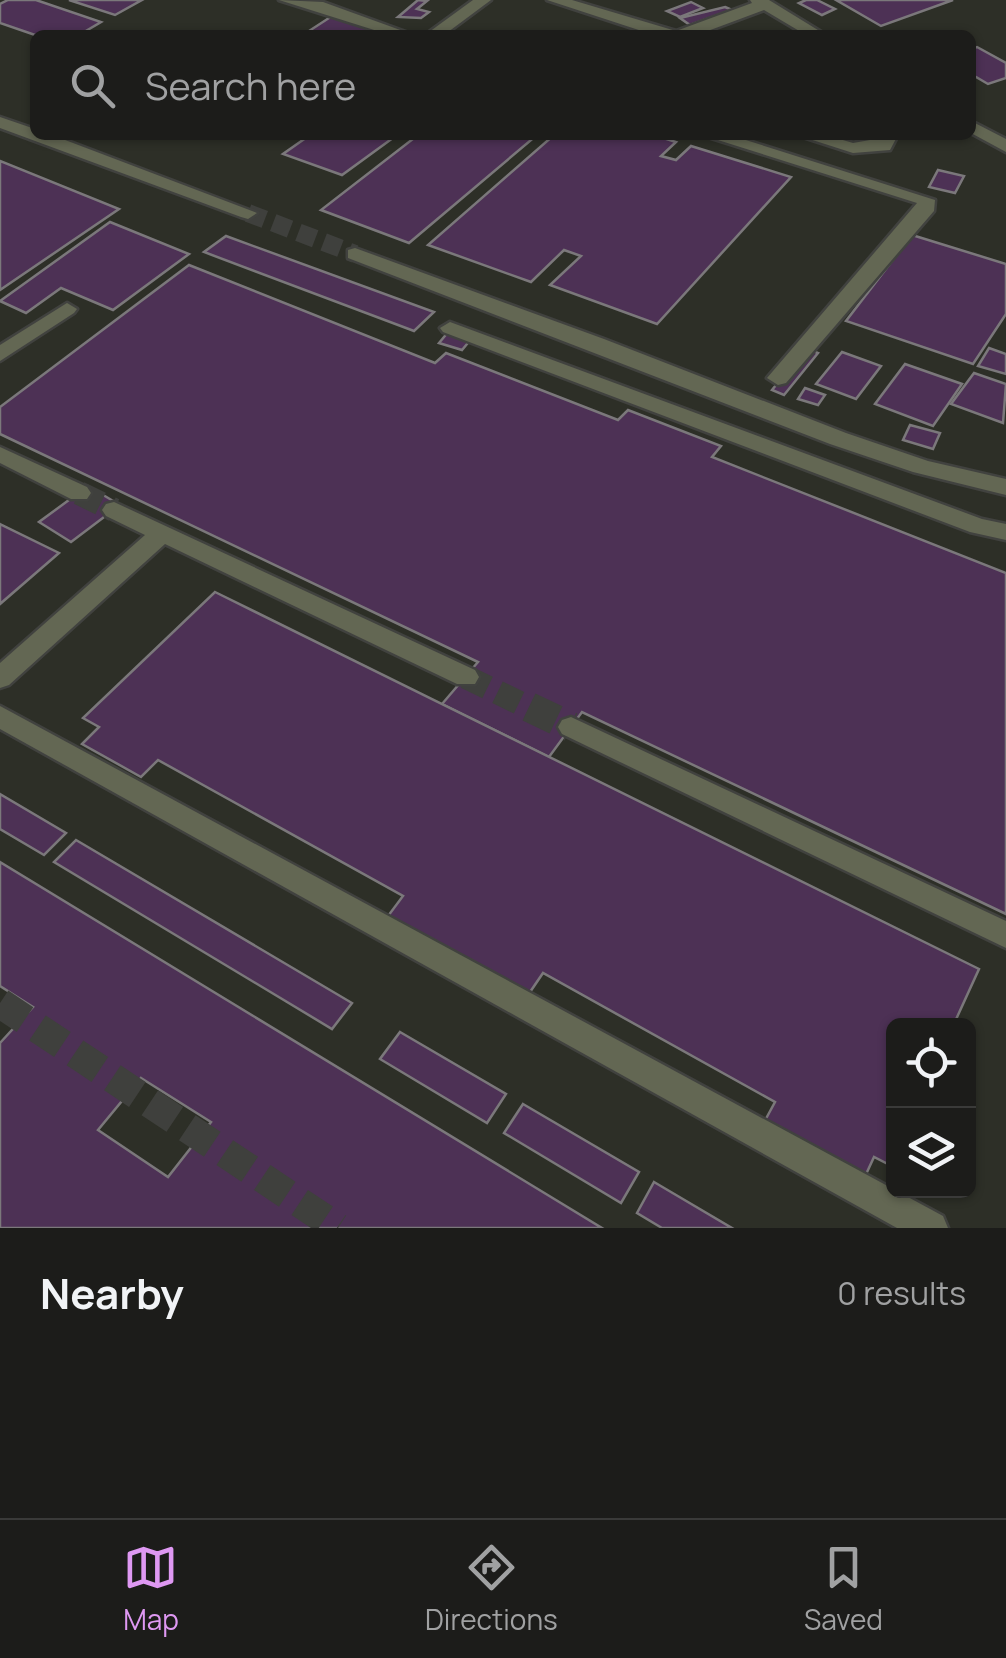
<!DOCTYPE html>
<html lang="en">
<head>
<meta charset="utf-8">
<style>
  :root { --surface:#1c1c1a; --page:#292927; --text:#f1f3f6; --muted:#a0a1a2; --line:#3a3a39; --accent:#de98f2 }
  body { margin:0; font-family:Manrope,sans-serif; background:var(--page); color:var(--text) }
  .controls { position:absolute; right:30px; bottom:30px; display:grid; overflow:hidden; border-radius:15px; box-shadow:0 2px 8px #0004 }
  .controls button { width:90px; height:90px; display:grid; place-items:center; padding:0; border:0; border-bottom:2px solid var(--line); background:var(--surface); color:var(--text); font:50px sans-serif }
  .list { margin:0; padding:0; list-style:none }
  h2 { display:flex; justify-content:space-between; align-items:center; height:130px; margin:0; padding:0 40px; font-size:42px }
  h2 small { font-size:32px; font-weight:400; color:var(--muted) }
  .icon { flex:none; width:55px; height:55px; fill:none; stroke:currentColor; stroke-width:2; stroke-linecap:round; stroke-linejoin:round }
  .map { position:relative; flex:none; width:1006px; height:1228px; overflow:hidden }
  .search { position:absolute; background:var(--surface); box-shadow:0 2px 8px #0004; left:30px; right:30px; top:30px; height:110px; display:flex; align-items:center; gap:25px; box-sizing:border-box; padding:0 35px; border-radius:15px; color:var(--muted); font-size:38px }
  .sheet { height:290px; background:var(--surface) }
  nav { display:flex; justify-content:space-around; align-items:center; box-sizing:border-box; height:140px; border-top:2px solid var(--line); background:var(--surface); font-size:28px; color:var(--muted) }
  nav a { display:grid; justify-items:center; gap:5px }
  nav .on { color:var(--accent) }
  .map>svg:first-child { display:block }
  .built { fill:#2d2f27; fill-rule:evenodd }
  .building { fill:#4d3155; stroke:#7b787b; stroke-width:2.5; fill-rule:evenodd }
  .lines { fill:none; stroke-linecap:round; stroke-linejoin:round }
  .minor-tunnel-far2 { stroke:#3f403d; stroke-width:18; stroke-dasharray:18 9; stroke-linecap:butt }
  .minor-tunnel-far1 { stroke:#3f403d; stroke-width:24; stroke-dasharray:24 11; stroke-linecap:butt }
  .minor-tunnel { stroke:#3f403d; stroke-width:30; stroke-dasharray:30 15; stroke-linecap:butt }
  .minor-casing { stroke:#41423f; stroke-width:5 }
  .minor { fill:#636753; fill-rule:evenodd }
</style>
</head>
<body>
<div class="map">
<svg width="1006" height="1228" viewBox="0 0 1006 1228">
  <rect width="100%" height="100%" fill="#252623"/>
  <!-- built -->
  <path class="built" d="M0 0H1006V1228H0ZM35 35H971V135H35ZM894 1026H968V1190H894Z"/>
  <!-- building -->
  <g class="building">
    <polygon points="8,0 36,0 101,22 79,35 35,35 0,23 0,4"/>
    <polygon points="69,0 142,0 115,15"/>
    <polygon points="418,0 427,1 417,9 429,12 421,18 398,17"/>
    <polygon points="806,0 817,0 835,9 822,15 799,3"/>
    <polygon points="836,0 953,0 881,26"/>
    <polygon points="691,2 703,8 680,17 667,11"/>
    <polygon points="725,7 732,10 690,25 680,18"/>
    <polygon points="332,16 381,31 376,35 322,35 309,31"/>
    <polygon points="977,47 1006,63 1006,78 988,84 971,74 971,49"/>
    <polygon points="310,135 397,135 342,175 283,154"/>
    <polygon points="418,135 537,135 409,243 321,210"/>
    <polygon points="554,135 654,135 676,142 661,156 676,160 691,146 791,177 657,324 550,285 581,256 564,250 531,282 428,245"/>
    <polygon points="0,161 119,209 0,290"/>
    <polygon points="938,170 964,176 955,193 929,187"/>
    <polygon points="110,222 189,254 113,310 61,288 26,313 0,301"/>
    <polygon points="912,235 1006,264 1006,314 973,364 846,321"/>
    <polygon points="226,236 434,312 414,331 204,252"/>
    <polygon points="189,265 435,363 446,353 618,420 628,410 721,446 712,457 1006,573 1006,914 582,712 549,757 442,704 478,662 0,434 0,407"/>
    <polygon points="449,331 472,338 462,350 439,343"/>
    <polygon points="806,348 818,353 784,395 772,390"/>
    <polygon points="989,348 1006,354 1006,374 978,366"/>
    <polygon points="842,352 881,366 856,399 816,384"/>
    <polygon points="905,364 962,384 933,426 875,404"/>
    <polygon points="974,373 1006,384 1003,423 951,404"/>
    <polygon points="805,388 825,395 818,405 798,399"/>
    <polygon points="910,425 940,433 933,449 903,440"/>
    <polygon points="88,486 120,505 71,542 39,522"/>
    <polygon points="0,524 59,553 0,604"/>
    <polygon points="215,592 979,969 953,1026 894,1026 894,1152 888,1164 874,1157 862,1183 762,1126 775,1102 543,973 528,995 388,916 403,896 158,760 141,777 82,744 99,727 83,718"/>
    <polygon points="0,794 66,833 44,855 0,829"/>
    <polygon points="76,840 352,1003 332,1029 54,862"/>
    <path d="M0 862 602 1228H0V1043L33 1007 0 986ZM141 1078 211 1122 168 1177 98 1130Z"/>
    <polygon points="400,1032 506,1094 487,1123 380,1059"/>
    <polygon points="523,1104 639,1172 621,1203 504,1133"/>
    <polygon points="654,1182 732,1228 662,1228 637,1213"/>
  </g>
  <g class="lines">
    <!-- minor-tunnel-far2 -->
    <polyline class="minor-tunnel-far2" points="248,213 355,254"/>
    <!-- minor-tunnel-far1 -->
    <g class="minor-tunnel-far1">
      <polyline points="79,493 114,510"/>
      <polyline points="466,677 534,710"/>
    </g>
    <!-- minor-tunnel -->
    <g class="minor-tunnel">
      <polyline points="529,707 571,727"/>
      <polyline points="0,1003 338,1228"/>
    </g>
    <!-- minor casing -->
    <g class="minor-casing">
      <g id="minor">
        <polygon points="279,0 323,2 414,35 390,35"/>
        <polygon points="473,0 491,0 444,35 425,35"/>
        <polygon points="547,0 572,0 676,31 752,3 750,0 769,0 826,35 806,35 764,10 697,35 654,35"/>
        <polygon points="0,117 35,129 35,135 52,135 257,213 248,219 241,217 0,128"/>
        <polygon points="971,121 1006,139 1006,152 971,133"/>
        <polygon points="702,135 730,135 935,200 934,211 786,383 778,385 767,378 917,203"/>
        <polygon points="797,135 826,135 853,143 898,135 890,150 853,153"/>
        <polygon points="355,248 604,339 846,433 928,461 1006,479 1006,495 913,472 830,444 348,258 348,250"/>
        <polygon points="67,303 77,309 74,313 0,361 0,345"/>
        <polygon points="450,322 982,519 1006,524 1006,540 970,532 443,332 440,328"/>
        <polygon points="0,447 87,487 91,493 87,499 71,499 0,463"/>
        <polygon points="114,502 475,670 479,677 475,684 457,684 165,544 9,685 0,688 0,663 145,535 106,516 102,510 106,504"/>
        <polygon points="0,706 943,1216 948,1228 897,1228 0,729"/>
        <polygon points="571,717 1006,921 1006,948 562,734 558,727 562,720"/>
      </g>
    </g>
    <!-- minor -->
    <use href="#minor" class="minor"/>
  </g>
</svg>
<div class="controls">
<button><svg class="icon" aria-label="locate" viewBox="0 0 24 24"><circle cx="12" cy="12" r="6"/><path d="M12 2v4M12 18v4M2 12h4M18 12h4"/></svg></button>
<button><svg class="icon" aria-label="layers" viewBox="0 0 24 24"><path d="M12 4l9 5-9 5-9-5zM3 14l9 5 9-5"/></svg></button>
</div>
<div class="search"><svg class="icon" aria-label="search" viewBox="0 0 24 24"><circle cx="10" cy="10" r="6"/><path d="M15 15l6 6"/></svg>Search here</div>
</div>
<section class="sheet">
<h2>Nearby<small>0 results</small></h2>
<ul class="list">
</ul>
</section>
<nav>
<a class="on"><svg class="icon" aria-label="map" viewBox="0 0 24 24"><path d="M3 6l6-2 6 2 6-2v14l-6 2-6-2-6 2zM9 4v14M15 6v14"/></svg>Map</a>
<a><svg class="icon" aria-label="directions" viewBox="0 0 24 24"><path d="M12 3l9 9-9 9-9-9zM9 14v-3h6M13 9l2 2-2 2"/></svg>Directions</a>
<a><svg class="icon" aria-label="saved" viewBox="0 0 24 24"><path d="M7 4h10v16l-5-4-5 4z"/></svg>Saved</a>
</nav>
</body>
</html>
